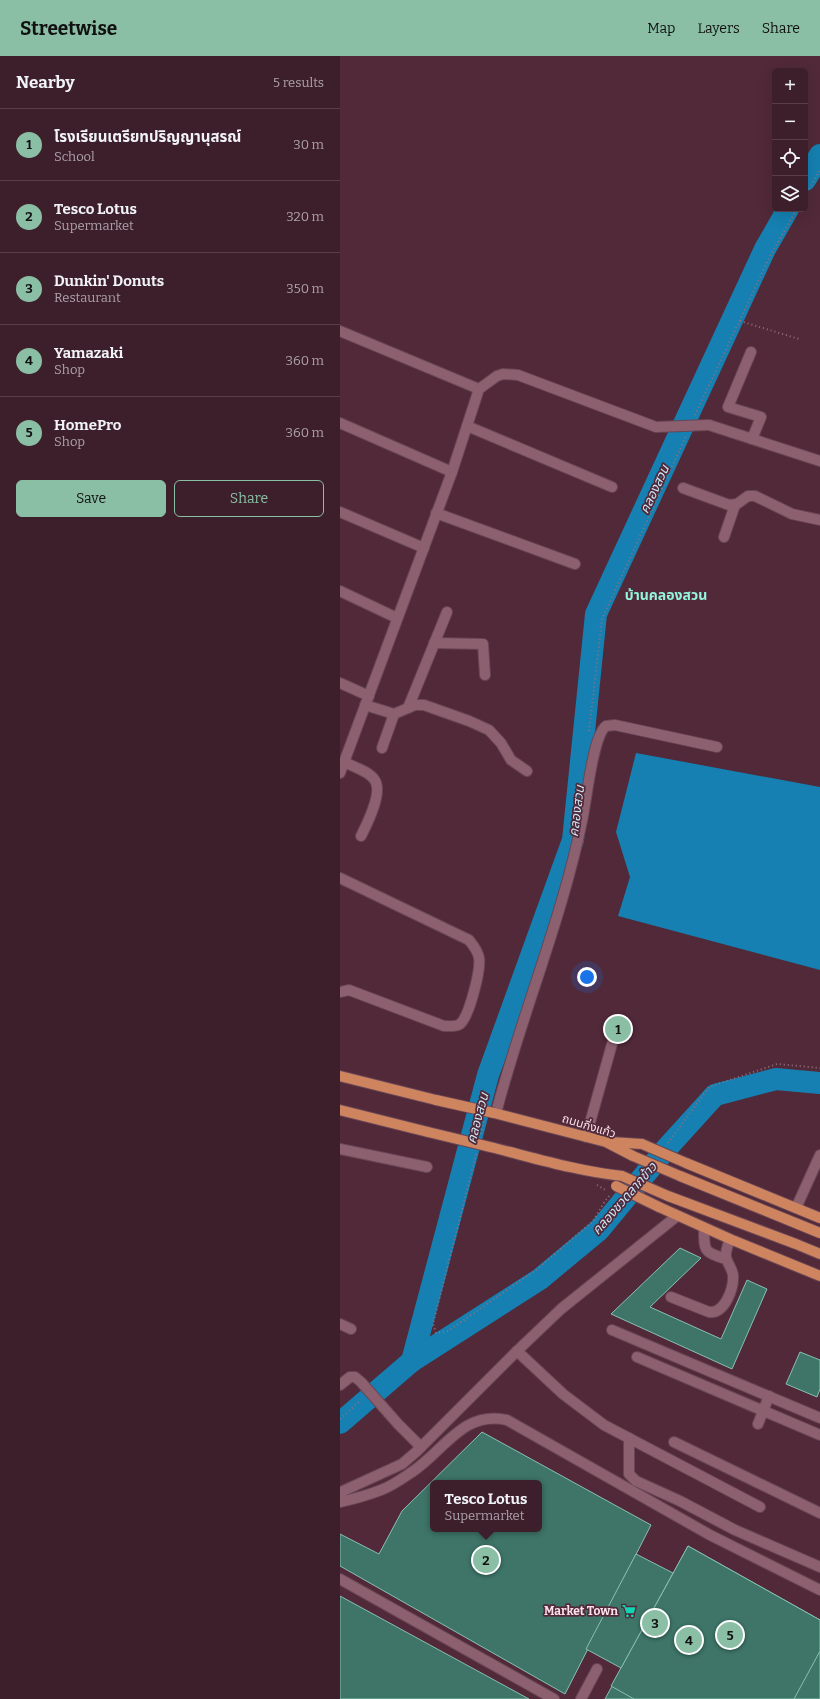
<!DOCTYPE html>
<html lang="en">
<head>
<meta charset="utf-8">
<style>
  :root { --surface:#3d1f2b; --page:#482c37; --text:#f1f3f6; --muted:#ada2a9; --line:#563d47; --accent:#8abfa5 }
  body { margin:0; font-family:Bitter,"Noto Sans Thai",serif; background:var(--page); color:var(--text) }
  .controls { position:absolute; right:12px; top:12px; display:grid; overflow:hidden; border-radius:6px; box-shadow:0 4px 16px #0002 }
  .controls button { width:36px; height:36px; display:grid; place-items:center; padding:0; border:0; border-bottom:1px solid var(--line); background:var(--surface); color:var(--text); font:20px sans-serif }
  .you { position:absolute; left:247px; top:921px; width:14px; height:14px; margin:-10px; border:3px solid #fff; border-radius:50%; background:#1a73e8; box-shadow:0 0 0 6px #1a73e833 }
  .badge { display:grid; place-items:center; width:26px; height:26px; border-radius:50%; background:var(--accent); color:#111; font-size:13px; font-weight:700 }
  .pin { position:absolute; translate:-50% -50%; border:2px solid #fff; box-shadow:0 1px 4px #0006 }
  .popup { position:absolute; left:90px; top:1424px; width:112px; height:52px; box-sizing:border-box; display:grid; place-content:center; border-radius:6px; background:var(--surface); filter:drop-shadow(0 1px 3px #0005); font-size:13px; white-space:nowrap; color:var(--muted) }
  .popup b { font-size:15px; color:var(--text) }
  .popup::after { content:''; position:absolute; left:50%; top:100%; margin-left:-8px; border:8px solid transparent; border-top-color:var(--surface) }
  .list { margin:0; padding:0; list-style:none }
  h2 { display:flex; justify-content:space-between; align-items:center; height:52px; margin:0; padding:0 16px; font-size:17px }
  h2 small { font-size:13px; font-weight:400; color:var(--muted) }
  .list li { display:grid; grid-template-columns:26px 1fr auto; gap:12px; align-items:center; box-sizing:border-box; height:72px; padding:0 16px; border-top:1px solid var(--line) }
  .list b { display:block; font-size:15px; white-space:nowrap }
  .list p { margin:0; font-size:13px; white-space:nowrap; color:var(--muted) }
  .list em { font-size:13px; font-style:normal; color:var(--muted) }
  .actions { display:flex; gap:8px; padding:12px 16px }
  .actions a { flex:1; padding:9px 0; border:1px solid var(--accent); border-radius:6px; text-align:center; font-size:14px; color:var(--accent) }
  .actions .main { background:var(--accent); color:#111 }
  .icon { flex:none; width:22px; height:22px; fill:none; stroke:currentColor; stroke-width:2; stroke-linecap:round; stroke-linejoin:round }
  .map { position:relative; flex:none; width:480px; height:1643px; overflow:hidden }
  header { display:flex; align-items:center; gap:24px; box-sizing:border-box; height:56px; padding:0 20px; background:var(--accent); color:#111 }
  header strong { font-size:19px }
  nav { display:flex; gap:22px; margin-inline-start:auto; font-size:14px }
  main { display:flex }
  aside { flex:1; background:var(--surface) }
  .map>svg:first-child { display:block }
  .water { fill:#1580b1 }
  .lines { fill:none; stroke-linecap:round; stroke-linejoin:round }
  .river { stroke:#1580b1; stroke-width:22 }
  .building { fill:#3e7568; stroke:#87c0b1; fill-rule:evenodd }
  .minor-casing { stroke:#694655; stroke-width:12 }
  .major-casing { stroke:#694655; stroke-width:12 }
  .path { stroke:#93707d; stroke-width:2; stroke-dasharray:1 3; stroke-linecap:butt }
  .minor { stroke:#8d6070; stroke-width:10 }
  .major { stroke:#ce845f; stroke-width:10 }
  .minor-bridge-casing { stroke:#694655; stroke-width:12; stroke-linecap:butt }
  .major-bridge-casing { stroke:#694655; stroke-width:12; stroke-linecap:butt }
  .minor-bridge { stroke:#8d6070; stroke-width:10 }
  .major-bridge { stroke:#ce845f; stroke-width:10 }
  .labels { text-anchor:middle; stroke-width:3.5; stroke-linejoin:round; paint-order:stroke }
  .street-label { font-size:12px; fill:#fce1ea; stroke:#512939 }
  .poi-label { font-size:12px; font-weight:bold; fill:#fce1ea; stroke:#512939; text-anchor:end }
  .water-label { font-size:13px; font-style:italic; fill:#cce6f6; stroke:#512939 }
  .quarter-label { font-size:14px; font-weight:bold; fill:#92f5dc; stroke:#512939 }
</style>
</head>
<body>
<header>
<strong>Streetwise</strong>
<nav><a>Map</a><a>Layers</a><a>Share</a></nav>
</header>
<main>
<aside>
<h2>Nearby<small>5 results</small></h2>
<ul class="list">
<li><span class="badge">1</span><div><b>โรงเรียนเตรียทปริญญานุสรณ์</b><p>School</p></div><em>30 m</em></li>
<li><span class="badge">2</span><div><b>Tesco Lotus</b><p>Supermarket</p></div><em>320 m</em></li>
<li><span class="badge">3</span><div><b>Dunkin' Donuts</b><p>Restaurant</p></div><em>350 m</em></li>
<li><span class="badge">4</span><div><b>Yamazaki</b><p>Shop</p></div><em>360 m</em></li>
<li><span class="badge">5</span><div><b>HomePro</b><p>Shop</p></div><em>360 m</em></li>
</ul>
<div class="actions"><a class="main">Save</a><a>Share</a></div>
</aside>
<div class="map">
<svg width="480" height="1643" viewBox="0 0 480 1643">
  <rect width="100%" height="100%" fill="#512939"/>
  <!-- water -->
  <polygon class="water" points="296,697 480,731 480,914 278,860 290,821 276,776"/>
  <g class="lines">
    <!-- river -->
    <g class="river">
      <polyline points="465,124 480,99"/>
      <polyline points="72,1305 148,1019 233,784 256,558 425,193 448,153"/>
      <polyline points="0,1367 72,1305 200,1223 259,1174 326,1093 375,1039 436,1023 480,1027"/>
    </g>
  </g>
  <!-- building -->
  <g class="building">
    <polygon points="340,1192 361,1202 310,1251 381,1283 407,1224 427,1233 392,1313 271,1258"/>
    <polygon points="460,1296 480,1304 480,1333 477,1341 446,1328"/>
    <path d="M142 1376 311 1469 225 1638 0 1510V1478L39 1498 62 1455ZM93 1427H199V1473H93Z"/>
    <polygon points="348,1490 480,1564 480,1643 265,1643"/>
    <polygon points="348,1490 480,1564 480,1595 454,1643 294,1643 271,1630"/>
    <polygon points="296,1498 333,1517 281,1612 246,1593"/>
    <polygon points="0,1540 189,1643 0,1643"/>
  </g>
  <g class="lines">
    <!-- minor casing -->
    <g class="minor-casing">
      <g id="minor">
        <polyline points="0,275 139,333"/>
        <polyline points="411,296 388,351 421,361 412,383"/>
        <polyline points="0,367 112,416"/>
        <polyline points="369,369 480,405"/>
        <polyline points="127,370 272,431"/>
        <polyline points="343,432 389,449 397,448 408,440 415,440 452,458 480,464"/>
        <polyline points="0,456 84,492"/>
        <polyline points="96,457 235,508"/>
        <polyline points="384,481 395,449"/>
        <polyline points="0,535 57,562"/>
        <polyline points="94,587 143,588 145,619"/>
        <polyline points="0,627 29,640"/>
        <polyline points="25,649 54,658 75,649 84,649 129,665 149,674 161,687 171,704 187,715"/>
        <polyline points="68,652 107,556"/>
        <polyline points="42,692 54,658"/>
        <path d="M4 706C14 711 28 715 34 723 44 735 27 768 21 780"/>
        <polyline points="0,717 112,416 139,333 157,320 163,318 178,319 316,371"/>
        <path d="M0 822 129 884C133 889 138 895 139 902 141 914 129 961 120 968 116 971 109 970 104 970L9 934 0 936"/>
        <path d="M156 1057C182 957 223 861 243 760 247 741 253 680 266 670L275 669 377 691"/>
        <polyline points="246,1081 272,988"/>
        <polyline points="0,1093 87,1111"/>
        <polyline points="456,1152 480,1099"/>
        <path d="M364 1172C364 1196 364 1196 386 1203"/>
        <path d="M331 1241 369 1256C385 1258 394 1232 393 1219 392 1212 387 1207 386 1201 385 1196 388 1189 390 1183"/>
        <polyline points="0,1268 11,1273"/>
        <polyline points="272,1274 480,1362"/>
        <polyline points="177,1295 223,1338 264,1369 420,1451"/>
        <polyline points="297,1301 480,1379"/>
        <polyline points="0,1329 10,1321 15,1321 21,1326 58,1368 81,1391"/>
        <polyline points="418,1368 429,1340"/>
        <polyline points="289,1382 289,1418 296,1425 340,1445 395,1474 480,1511"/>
        <polyline points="334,1386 480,1457"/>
        <polyline points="0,1440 3,1435 62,1408 76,1396 177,1295 221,1253 337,1160"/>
        <path d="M0 1446C14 1443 28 1439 41 1434 52 1430 63 1422 72 1416 104 1395 123 1354 167 1364L370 1479 480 1534"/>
        <polyline points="0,1523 214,1643"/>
        <polyline points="241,1643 257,1613"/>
      </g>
    </g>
    <!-- major casing -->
    <g class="major-casing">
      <g id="major">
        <polyline points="0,1020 96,1044"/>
        <polyline points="0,1054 88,1076"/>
        <polyline points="154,1057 266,1086 293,1100"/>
        <polyline points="270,1086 302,1088"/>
        <path d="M142 1089C188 1100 235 1115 282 1120"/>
        <polyline points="346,1107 480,1162"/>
        <polyline points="340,1120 480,1177"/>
        <polyline points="328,1140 456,1188 480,1198"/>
        <polyline points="319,1151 390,1183 480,1220"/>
      </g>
    </g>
    <!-- path -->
    <g class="path">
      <polyline points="465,140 480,114"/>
      <polyline points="400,265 459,283"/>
      <polyline points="355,359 431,198 457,153"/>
      <polyline points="249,675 262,563 346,380"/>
      <polyline points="141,1078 144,1065"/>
      <polyline points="328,1087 369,1031 437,1008 480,1012"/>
      <polyline points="136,1098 93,1268 96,1277 108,1275 196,1214 253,1165 265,1145 271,1138"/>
      <polyline points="257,1129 267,1135"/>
      <polyline points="0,1363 21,1344"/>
    </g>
    <!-- minor -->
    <use href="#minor" class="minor"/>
    <!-- major -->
    <use href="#major" class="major"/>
    <!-- minor-bridge casing -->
    <g class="minor-bridge-casing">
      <polyline id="minor-bridge" points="316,371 369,369"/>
    </g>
    <!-- major-bridge casing -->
    <g class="major-bridge-casing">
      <g id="major-bridge">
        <polyline points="96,1044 154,1057"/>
        <polyline points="88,1076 142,1089"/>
        <polyline points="302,1088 346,1107"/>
        <polyline points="293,1100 340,1120"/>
        <polyline points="282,1120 328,1140"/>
        <polyline points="276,1130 319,1151"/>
      </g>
    </g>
    <!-- minor-bridge -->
    <use href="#minor-bridge" class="minor-bridge"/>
    <!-- major-bridge -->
    <use href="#major-bridge" class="major-bridge"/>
  </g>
  <!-- icons -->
  <defs>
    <g id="supermarket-bare" transform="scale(1.08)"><path d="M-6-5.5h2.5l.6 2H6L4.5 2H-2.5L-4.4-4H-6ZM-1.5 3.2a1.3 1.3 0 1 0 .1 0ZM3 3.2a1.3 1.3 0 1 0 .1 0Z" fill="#10d5b4" stroke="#512939" stroke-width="2.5" paint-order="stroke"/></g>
  </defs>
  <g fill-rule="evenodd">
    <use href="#supermarket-bare" x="289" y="1555"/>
  </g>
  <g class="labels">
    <!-- street labels -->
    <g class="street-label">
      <text transform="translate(249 1070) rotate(17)" y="4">ถนนกิ่งแก้ว</text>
    </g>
    <!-- poi labels -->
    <g class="poi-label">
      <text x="278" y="1559">Market Town</text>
    </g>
    <!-- water labels -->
    <g class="water-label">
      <text transform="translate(314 433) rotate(-65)" y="5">คลองสวน</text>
      <text transform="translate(236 755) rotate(-83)" y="5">คลองสวน</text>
      <text transform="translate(137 1062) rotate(-75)" y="5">คลองสวน</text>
      <text transform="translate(284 1142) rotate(-49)" y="5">คลองชวดลากข้าว</text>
    </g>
    <!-- quarter labels -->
    <g class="quarter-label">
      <text x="326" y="544">บ้านคลองสวน</text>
    </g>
  </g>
</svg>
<div class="controls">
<button>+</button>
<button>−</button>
<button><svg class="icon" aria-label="locate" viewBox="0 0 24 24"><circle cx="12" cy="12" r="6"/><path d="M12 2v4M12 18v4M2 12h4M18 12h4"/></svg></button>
<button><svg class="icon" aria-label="layers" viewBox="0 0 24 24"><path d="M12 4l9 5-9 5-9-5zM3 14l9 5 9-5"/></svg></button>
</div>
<div class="you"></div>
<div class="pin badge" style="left:278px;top:973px">1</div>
<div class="pin badge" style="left:146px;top:1504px">2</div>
<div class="popup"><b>Tesco Lotus</b>Supermarket</div>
<div class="pin badge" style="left:315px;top:1567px">3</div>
<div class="pin badge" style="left:349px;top:1584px">4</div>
<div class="pin badge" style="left:390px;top:1579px">5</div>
</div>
</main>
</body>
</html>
